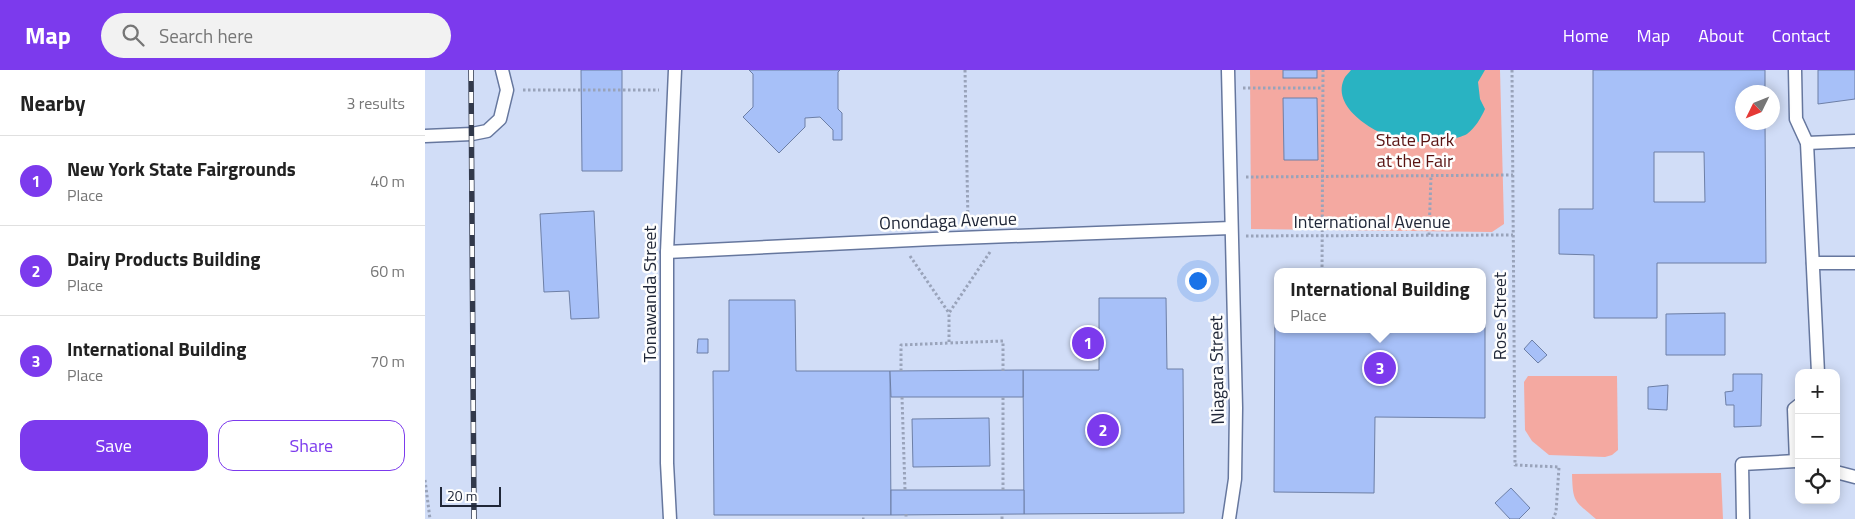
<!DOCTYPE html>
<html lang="en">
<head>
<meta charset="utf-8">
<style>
  :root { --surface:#fff; --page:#f2f2f2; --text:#222; --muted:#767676; --line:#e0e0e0; --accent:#7c3aed }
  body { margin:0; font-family:"Titillium Web",sans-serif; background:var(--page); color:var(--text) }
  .controls { position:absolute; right:15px; bottom:15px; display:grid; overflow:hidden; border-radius:10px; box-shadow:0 2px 12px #0003 }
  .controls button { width:45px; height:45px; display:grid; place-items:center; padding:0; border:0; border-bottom:1px solid var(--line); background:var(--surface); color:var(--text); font:25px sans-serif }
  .compass { position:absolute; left:1310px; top:15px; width:45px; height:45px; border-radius:50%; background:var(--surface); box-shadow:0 2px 12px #0003; rotate:227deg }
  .scale { position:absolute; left:15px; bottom:12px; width:61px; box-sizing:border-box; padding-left:5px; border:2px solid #202738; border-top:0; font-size:14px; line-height:18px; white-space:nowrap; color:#202738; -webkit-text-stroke:4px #fefefe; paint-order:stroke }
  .you { position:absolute; left:772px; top:210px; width:18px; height:18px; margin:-12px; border:4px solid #fff; border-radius:50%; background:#1a73e8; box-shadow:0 0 0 8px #1a73e833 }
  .badge { display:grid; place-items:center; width:32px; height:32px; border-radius:50%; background:var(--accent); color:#fff; font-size:16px; font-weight:700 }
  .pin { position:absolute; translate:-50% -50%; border:2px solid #fff; box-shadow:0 1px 5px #0006 }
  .popup { position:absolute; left:849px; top:198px; width:212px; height:65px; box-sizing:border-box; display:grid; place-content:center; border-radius:10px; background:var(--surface); filter:drop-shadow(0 1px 4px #0005); font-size:16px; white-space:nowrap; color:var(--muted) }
  .popup b { font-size:19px; color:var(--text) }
  .popup::after { content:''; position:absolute; left:50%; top:100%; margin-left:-10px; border:10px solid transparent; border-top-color:var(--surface) }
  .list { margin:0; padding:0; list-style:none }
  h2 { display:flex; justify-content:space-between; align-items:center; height:65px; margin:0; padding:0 20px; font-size:21px }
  h2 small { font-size:16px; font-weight:400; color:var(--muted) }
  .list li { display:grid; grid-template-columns:32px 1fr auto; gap:15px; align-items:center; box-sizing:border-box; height:90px; padding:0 20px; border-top:1px solid var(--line) }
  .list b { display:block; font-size:19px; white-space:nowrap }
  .list p { margin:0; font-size:16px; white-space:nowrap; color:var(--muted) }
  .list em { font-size:16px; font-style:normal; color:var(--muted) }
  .actions { display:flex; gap:10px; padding:15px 20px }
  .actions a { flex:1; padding:11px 0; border:1px solid var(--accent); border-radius:15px; text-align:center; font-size:18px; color:var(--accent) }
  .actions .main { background:var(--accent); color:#fff }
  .icon { flex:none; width:28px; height:28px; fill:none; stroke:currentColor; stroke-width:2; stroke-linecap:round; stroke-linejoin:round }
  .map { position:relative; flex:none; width:1430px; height:449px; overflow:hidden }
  header { display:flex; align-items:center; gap:30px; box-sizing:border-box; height:70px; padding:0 25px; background:var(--accent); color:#fff }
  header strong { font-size:24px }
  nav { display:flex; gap:28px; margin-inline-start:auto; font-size:18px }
  .search { width:350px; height:45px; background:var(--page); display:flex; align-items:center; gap:12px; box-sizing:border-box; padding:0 18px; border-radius:28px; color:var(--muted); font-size:19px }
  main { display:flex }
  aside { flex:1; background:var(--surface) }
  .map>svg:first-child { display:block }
  .green { fill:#f4a9a1 }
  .water { fill:#29b3c2 }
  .building { fill:#a7c0f8; stroke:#6d7fa6; fill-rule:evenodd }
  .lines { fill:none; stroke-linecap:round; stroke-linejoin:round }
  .service-casing { stroke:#66779e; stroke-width:15 }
  .path { stroke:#99a3ba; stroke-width:3; stroke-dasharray:2.5 2.5; stroke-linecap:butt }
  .service { stroke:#fff; stroke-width:12 }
  .rail-casing { stroke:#32394b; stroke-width:5.5 }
  .rail { stroke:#fefefe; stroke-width:4; stroke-dasharray:11; stroke-linecap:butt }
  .labels { text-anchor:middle; stroke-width:5; stroke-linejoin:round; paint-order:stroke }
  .park-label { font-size:18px; fill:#591312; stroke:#fefefe }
  .street-label { font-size:18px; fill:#202738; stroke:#fefefe }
</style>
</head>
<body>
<header>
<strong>Map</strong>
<div class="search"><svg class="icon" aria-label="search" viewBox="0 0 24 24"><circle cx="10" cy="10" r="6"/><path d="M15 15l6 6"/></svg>Search here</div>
<nav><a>Home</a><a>Map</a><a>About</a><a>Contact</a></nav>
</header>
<main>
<aside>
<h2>Nearby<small>3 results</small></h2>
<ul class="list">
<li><span class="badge">1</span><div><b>New York State Fairgrounds</b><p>Place</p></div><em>40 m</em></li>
<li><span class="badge">2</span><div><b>Dairy Products Building</b><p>Place</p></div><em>60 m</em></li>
<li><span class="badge">3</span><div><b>International Building</b><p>Place</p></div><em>70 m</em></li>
</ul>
<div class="actions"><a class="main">Save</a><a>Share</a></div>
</aside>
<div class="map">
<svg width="1430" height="449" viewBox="0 0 1430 449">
  <rect width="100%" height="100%" fill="#d1ddf7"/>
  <!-- green -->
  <g class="green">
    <polygon points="825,0 1075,0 1079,154 1067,162 826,159"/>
    <polygon points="1103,306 1192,306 1193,380 1187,385 1180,387 1124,385 1107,371 1100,360 1099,312"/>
    <path d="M1296 403 1298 449H1171C1149 430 1148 433 1147 404Z"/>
  </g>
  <!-- water -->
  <path class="water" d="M926 0H1060L1053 12 1055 29 1060 39C1056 48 1050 58 1042 64 1030 71 995 73 981 71 957 68 905 40 919 9 920 6 924 3 926 0Z"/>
  <!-- building -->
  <g class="building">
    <polygon points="156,0 197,0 197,101 157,101"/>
    <polygon points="324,0 415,0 413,2 413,39 417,43 417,70 408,70 408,60 395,47 380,48 380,57 354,83 318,47 328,37 328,4"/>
    <rect x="858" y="0" width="34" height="8"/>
    <path d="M1168 0H1340V22H1318V52H1340L1341 193H1232V248H1169V185L1134 184V139H1168ZM1229 82H1279L1280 132H1229Z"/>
    <polygon points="1393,0 1430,0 1430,29 1393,34"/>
    <polygon points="858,28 892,28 893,90 859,90"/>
    <polygon points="169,141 174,248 146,249 144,221 119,222 115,144"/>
    <polygon points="674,228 741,228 742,299 758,299 759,443 599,444 598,300 674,300"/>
    <polygon points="304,230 370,230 371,301 465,301 466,445 289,445 288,301 304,301"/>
    <polygon points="850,231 852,231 852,259 1058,259 1058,249 1060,249 1060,348 950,347 949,423 849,422"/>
    <polygon points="1300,243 1300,285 1241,285 1241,244"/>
    <polygon points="273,269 283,269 283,283 272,283"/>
    <polygon points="1107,270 1122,285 1113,293 1099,279"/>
    <polygon points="598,300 598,327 466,327 465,301"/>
    <polygon points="1308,304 1337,304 1336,356 1309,357 1309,335 1301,335 1300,322 1308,321"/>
    <polygon points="1243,315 1242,340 1223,339 1223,317"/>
    <polygon points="564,348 565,396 488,397 487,349"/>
    <polygon points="1086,418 1105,438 1094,449 1085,449 1070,433"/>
    <polygon points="466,420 599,420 599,444 466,445"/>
  </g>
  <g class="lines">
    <!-- service casing -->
    <g class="service-casing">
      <g id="service">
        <polyline points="803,0 811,338 810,409 804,449"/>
        <polyline points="1370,0 1371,49 1382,73 1393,303"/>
        <polyline points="0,66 47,64 62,61 75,49 82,20 77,0"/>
        <polyline points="1382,73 1430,71"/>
        <polyline points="242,182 508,169 806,158"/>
        <polyline points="1388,193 1430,193"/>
        <polyline points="1374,335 1369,339 1371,391 1374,392"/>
        <polyline points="1411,402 1430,407"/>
        <polyline points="245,449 242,393 242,182 250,0"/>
        <polyline points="1318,449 1317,394 1371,391"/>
      </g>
    </g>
    <!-- path -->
    <g class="path">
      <polyline points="540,0 543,152"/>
      <polyline points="1087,0 1090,395 1134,397 1131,442 1128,449"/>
      <polyline points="818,18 897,18"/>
      <polyline points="98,20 234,20"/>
      <polyline points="821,107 1088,105"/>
      <polyline points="1004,165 1006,106"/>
      <polyline points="821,166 1088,165"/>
      <polyline points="565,182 524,243 524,273 578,271 578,301"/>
      <polyline points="485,186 524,243"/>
      <polyline points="897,202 898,0"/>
      <polyline points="476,301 476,275 524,273"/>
      <polyline points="477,327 480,420"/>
      <polyline points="0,410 5,449"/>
      <polyline points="578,420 578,326"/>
      <polyline points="481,444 481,449"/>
      <polyline points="437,449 441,449"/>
      <polyline points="577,449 577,444"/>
    </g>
    <!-- service -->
    <use href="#service" class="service"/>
    <!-- rail casing -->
    <g class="rail-casing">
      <polyline id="rail" points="46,0 49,449"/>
    </g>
    <!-- rail -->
    <use href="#rail" class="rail"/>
  </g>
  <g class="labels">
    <!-- park labels -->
    <g class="park-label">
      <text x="990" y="76">State Park<tspan x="990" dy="21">at the Fair</tspan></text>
    </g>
    <!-- street labels -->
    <g class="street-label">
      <text transform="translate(523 151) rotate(-2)" y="6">Onondaga Avenue</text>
      <text x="947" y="158">International Avenue</text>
      <text transform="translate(225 224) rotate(-90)" y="6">Tonawanda Street</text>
      <text transform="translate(1075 246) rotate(-90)" y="6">Rose Street</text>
      <text transform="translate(792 300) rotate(-91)" y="6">Niagara Street</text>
    </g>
  </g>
</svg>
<div class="controls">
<button>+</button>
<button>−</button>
<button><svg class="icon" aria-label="locate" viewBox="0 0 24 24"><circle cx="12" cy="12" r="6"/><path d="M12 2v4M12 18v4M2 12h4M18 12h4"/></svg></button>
</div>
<svg class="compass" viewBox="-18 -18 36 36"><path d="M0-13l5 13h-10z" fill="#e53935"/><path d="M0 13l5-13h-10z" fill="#767676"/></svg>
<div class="scale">20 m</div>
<div class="you"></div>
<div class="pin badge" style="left:663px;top:273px">1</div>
<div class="pin badge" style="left:678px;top:360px">2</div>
<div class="pin badge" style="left:955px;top:298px">3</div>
<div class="popup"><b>International Building</b>Place</div>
</div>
</main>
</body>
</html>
